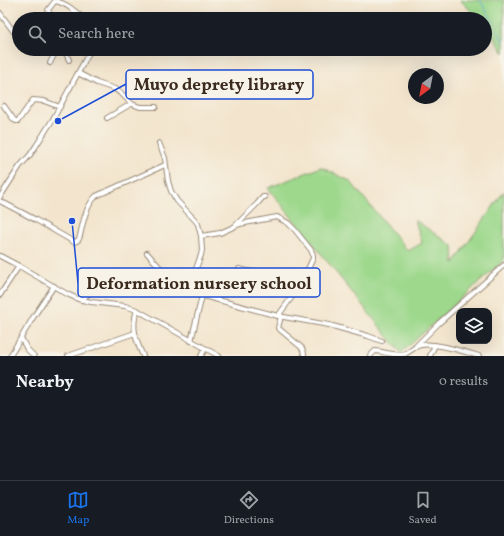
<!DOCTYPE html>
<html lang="en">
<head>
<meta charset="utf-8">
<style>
  :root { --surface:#171b24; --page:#20242c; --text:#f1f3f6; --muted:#9ea1a6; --line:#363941; --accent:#1a73e8 }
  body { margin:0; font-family:Vollkorn,serif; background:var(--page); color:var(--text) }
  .controls { position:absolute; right:12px; bottom:12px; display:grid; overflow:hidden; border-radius:8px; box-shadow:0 4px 16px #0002 }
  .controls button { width:36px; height:36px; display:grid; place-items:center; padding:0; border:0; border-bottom:1px solid var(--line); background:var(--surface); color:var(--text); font:20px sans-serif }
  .compass { position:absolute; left:408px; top:68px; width:36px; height:36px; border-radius:50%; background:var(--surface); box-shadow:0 4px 16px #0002; rotate:212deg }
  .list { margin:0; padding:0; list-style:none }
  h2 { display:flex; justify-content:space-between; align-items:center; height:52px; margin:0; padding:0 16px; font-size:17px }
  h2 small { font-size:13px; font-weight:400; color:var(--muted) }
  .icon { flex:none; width:22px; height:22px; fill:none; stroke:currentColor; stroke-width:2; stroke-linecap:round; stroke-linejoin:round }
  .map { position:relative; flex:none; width:504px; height:356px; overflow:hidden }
  .search { position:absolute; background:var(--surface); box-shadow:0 4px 16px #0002; left:12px; right:12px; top:12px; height:44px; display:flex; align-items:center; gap:10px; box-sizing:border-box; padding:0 14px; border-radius:22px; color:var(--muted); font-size:15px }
  .sheet { height:124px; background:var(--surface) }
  nav { display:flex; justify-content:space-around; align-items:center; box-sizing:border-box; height:56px; border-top:1px solid var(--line); background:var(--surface); font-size:11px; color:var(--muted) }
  nav a { display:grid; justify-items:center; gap:2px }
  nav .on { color:var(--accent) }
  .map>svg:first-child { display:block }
  .green { fill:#9dd88c; stroke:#6c8155 }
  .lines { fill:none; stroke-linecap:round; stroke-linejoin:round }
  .stream { stroke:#61aad9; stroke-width:1 }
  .minor-casing { stroke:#978876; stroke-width:6 }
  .minor { stroke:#fff; stroke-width:4 }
  .leader { fill:none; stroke:#1d4ed8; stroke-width:1.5 }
  .callout-dot { fill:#1d4ed8; stroke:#f7f3e8; stroke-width:1.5 }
  .callout { fill:#f7f3e8; stroke:#1d4ed8; stroke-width:1.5 }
  .callout-label { font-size:17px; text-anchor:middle; font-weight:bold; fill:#3b2a1e }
</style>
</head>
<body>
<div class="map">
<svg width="504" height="356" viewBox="0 0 504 356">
  <rect width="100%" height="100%" fill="#f7f3e8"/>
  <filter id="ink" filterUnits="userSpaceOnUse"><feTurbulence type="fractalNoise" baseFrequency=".025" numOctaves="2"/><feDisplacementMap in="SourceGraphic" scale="8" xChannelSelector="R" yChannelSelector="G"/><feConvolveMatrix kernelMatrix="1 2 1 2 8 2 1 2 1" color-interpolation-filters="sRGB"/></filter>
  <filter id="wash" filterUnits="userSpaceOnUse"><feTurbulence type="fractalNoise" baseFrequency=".012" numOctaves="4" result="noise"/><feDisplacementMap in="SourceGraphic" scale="16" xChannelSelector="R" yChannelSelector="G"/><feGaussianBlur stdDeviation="0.9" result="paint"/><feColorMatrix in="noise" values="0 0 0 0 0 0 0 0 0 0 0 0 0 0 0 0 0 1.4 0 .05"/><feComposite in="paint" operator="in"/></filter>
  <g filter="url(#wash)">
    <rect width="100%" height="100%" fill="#f3e5cd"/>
    <!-- green -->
    <g class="green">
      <polygon points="460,0 504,0 504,53 485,25 485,19 479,19"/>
      <polygon points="321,167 350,181 408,251 422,243 415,220 453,246 454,263 504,191 504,260 401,353 268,188"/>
    </g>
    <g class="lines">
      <!-- stream -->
      <polyline class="stream" points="480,0 504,42"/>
    </g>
  </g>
  <g filter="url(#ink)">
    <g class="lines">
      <!-- minor casing -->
      <g class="minor-casing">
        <g id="minor">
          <polyline points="0,13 19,39"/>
          <path d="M51 19 52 18 48 10 55 1C66 3 75 11 84 19"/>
          <polyline points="64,49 69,60"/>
          <polyline points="50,63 57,49"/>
          <polyline points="78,73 97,83 115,89 123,95 132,104 140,107 156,107"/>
          <polyline points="126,98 137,89 151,80"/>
          <polyline points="4,106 14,120 16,121 18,121 33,100 44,101 60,107"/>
          <polyline points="107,118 131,104"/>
          <polyline points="159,143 165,158 168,181 171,191 177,201 195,220 198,224 201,236 202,250 201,255 190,285 186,292"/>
          <polyline points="0,197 20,166 30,155 36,146 53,119 91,49"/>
          <path d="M0 201 36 220 74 242C78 241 79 240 80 236 83 222 86 206 96 196L165 165"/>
          <polyline points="236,225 257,204 263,197 265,197"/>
          <polyline points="201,236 220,233 240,224 277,217 288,223 295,230 311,250 313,255 313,258 308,269 297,290 278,316"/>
          <polyline points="147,253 164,272 164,276 162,286"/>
          <polyline points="0,256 19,266 67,294 78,299 91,302 125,306 137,310 219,356"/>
          <polyline points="239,269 270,276 297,290"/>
          <polyline points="0,295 19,266"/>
          <path d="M82 300C90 291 110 278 123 276L170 289 207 297 278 316 329 325 368 336 382 341"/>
          <path d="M137 310C131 327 136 341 143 356"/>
          <polyline points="281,316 278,328 301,347 303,350 304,354 304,356"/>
          <polyline points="21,338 27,349 34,356"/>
          <polyline points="191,341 202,296"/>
          <polyline points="416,346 439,323 504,265"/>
          <polyline points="10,356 34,316 54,286"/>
          <polyline points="68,356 135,333"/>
          <polyline points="201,356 205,349"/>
          <path d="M370 356 375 351C385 352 396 356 405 354 411 351 415 346 421 345 434 342 466 352 479 356"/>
          <polyline points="430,356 435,345"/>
        </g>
      </g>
      <!-- minor -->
      <use href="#minor" class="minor"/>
    </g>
  </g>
  <!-- callouts -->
  <path class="leader" d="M58 121L126 84M72 221L78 283"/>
  <g class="callout-dot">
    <circle cx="58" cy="121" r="4"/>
    <circle cx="72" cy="221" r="4"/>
  </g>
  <g class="callout">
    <rect x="126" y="70" width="187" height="29" rx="4"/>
    <rect x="78" y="268" width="242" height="29" rx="4"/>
  </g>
  <g class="callout-label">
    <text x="219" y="90">Muyo deprety library</text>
    <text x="199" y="289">Deformation nursery school</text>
  </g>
</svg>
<div class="controls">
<button><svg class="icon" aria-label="layers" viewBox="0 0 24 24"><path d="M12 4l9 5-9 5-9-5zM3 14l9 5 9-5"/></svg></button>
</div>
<svg class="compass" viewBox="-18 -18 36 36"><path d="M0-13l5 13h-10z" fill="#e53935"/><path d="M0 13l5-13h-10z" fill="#9ea1a6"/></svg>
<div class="search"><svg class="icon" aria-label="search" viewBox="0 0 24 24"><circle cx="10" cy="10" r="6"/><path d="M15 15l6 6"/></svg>Search here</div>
</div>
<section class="sheet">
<h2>Nearby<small>0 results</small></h2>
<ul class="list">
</ul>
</section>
<nav>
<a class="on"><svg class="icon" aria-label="map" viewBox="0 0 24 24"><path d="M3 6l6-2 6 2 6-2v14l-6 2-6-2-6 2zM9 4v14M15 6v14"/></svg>Map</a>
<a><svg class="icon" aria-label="directions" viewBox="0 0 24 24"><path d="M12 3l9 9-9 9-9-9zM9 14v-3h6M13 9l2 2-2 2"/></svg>Directions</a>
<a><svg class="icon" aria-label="saved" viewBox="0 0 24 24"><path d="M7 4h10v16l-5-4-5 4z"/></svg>Saved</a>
</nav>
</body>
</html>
